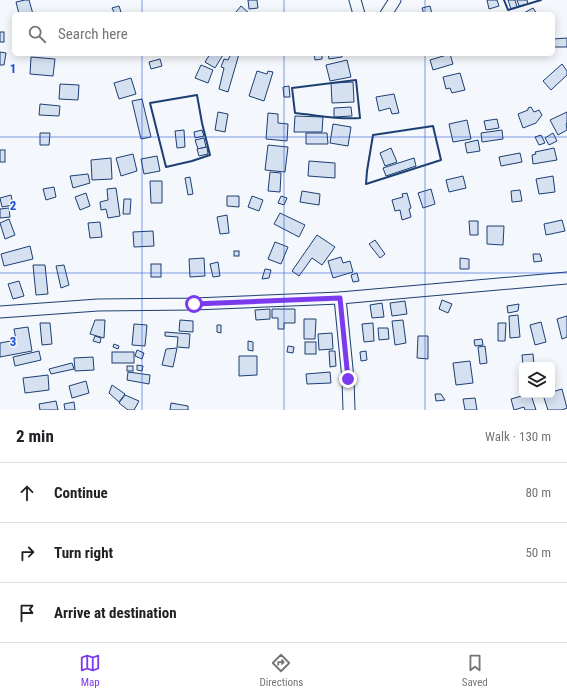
<!DOCTYPE html>
<html lang="en">
<head>
<meta charset="utf-8">
<style>
  :root { --surface:#fff; --page:#f6f6f6; --text:#202124; --muted:#757577; --line:#e0e0e0; --accent:#7c3aed }
  body { margin:0; font-family:"Roboto Condensed",sans-serif; background:var(--page); color:var(--text) }
  .controls { position:absolute; right:12px; bottom:12px; display:grid; overflow:hidden; border-radius:6px; box-shadow:0 2px 10px #0003 }
  .controls button { width:36px; height:36px; display:grid; place-items:center; padding:0; border:0; border-bottom:1px solid var(--line); background:var(--surface); color:var(--text); font:20px sans-serif }
  .stop { position:absolute; width:12px; height:12px; margin:-9px; border:3px solid #7c3aed; border-radius:50%; background:#fff }
  .stop.end { background:#7c3aed; border-color:#fff; box-shadow:0 1px 4px #0008 }
  .list { margin:0; padding:0; list-style:none }
  h2 { display:flex; justify-content:space-between; align-items:center; height:52px; margin:0; padding:0 16px; font-size:17px }
  h2 small { font-size:13px; font-weight:400; color:var(--muted) }
  .list li { display:grid; grid-template-columns:26px 1fr auto; gap:12px; align-items:center; box-sizing:border-box; height:60px; padding:0 16px; border-top:1px solid var(--line) }
  .list b { display:block; font-size:15px; white-space:nowrap }
  .list em { font-size:13px; font-style:normal; color:var(--muted) }
  .icon { flex:none; width:22px; height:22px; fill:none; stroke:currentColor; stroke-width:2; stroke-linecap:round; stroke-linejoin:round }
  .map { position:relative; flex:none; width:567px; height:410px; overflow:hidden }
  .search { position:absolute; background:var(--surface); box-shadow:0 2px 10px #0003; left:12px; right:12px; top:12px; height:44px; display:flex; align-items:center; gap:10px; box-sizing:border-box; padding:0 14px; border-radius:6px; color:var(--muted); font-size:15px }
  .sheet { height:232px; background:var(--surface) }
  nav { display:flex; justify-content:space-around; align-items:center; box-sizing:border-box; height:56px; border-top:1px solid var(--line); background:var(--surface); font-size:11px; color:var(--muted) }
  nav a { display:grid; justify-items:center; gap:2px }
  nav .on { color:var(--accent) }
  .map>svg:first-child { display:block }
  .building { fill:#d5e0f0; stroke:#1d3f73 }
  .lines { fill:none; stroke-linecap:round; stroke-linejoin:round }
  .minor-casing { stroke:#1d3f73; stroke-width:13 }
  .minor { stroke:#f4f7fb; stroke-width:11 }
  .wall { stroke:#1d3f73; stroke-width:2 }
  .route { stroke:#7c3aed; stroke-width:5 }
  .grid { fill:none; stroke:#1d4ed8; stroke-width:1; stroke-opacity:0.55 }
  .grid-label { font-size:13px; text-anchor:middle; font-weight:bold; fill:#1d4ed8; stroke:#f4f7fb; stroke-width:3; stroke-linejoin:round; paint-order:stroke }
</style>
</head>
<body>
<div class="map">
<svg width="567" height="410" viewBox="0 0 567 410">
  <rect width="100%" height="100%" fill="#f4f7fb"/>
  <!-- building -->
  <g class="building">
    <polygon points="25,0 29,0 33,14 19,14 16,2"/>
    <polygon points="248,0 257,0 258,8 249,9"/>
    <polygon points="487,0 497,0 499,6 489,9"/>
    <polygon points="508,0 515,0 517,7 511,9"/>
    <polygon points="517,0 527,0 528,4 519,6"/>
    <polygon points="119,6 121,12 115,14 112,8"/>
    <polygon points="241,6 250,14 239,14 236,12"/>
    <polygon points="430,6 432,14 424,14 422,8"/>
    <polygon points="533,8 537,14 522,14"/>
    <rect x="0" y="32" width="4" height="10"/>
    <polygon points="567,38 567,47 553,47 553,39"/>
    <polygon points="0,52 6,53 4,65 0,65"/>
    <polygon points="210,54 220,54 223,55 215,68 205,62"/>
    <polygon points="231,54 239,54 228,92 219,89 224,68 221,67 224,59 228,60"/>
    <polygon points="314,54 322,54 322,59 315,60"/>
    <polygon points="328,54 342,54 342,57 329,59"/>
    <polygon points="450,54 453,64 433,70 430,60"/>
    <polygon points="31,57 55,59 53,76 30,74"/>
    <polygon points="160,59 162,66 151,69 149,62"/>
    <polygon points="347,60 351,77 330,81 326,65"/>
    <polygon points="562,64 567,71 567,75 551,90 543,81"/>
    <polygon points="201,65 213,70 208,83 195,78"/>
    <polygon points="257,71 267,74 268,71 273,72 264,101 249,96"/>
    <polygon points="460,73 465,90 452,93 450,88 446,89 443,77"/>
    <polygon points="131,78 136,94 119,99 114,83"/>
    <polygon points="353,82 354,102 332,103 331,83"/>
    <polygon points="60,84 79,85 78,100 59,99"/>
    <polygon points="289,86 290,97 284,97 283,87"/>
    <polygon points="394,94 399,113 392,114 390,108 379,111 376,97"/>
    <polygon points="142,99 151,137 141,139 132,101"/>
    <polygon points="40,104 60,106 59,116 39,115"/>
    <polygon points="351,107 352,116 334,117 334,108"/>
    <polygon points="531,107 534,112 539,110 542,115 536,123 523,128 518,114 528,110 528,108"/>
    <polygon points="218,112 228,114 225,132 215,130"/>
    <polygon points="567,112 567,123 566,124 567,130 558,135 550,120"/>
    <polygon points="268,113 278,114 278,123 288,124 287,141 266,139"/>
    <polygon points="295,116 323,117 322,132 294,132"/>
    <polygon points="497,119 499,128 486,130 484,121"/>
    <polygon points="467,120 471,139 453,142 449,124"/>
    <polygon points="333,124 351,127 348,146 330,143"/>
    <polygon points="184,130 185,147 177,148 175,131"/>
    <polygon points="202,130 204,136 195,138 194,132"/>
    <polygon points="502,130 503,139 482,142 481,133"/>
    <polygon points="40,133 50,133 49,145 40,145"/>
    <polygon points="306,133 327,133 328,144 306,144"/>
    <polygon points="553,133 557,141 549,145 545,138"/>
    <polygon points="541,135 545,143 539,145 535,137"/>
    <polygon points="204,138 206,147 198,149 195,140"/>
    <polygon points="478,140 480,151 467,153 465,143"/>
    <polygon points="268,145 288,147 285,172 265,170"/>
    <polygon points="207,147 208,154 199,156 197,149"/>
    <polygon points="391,148 397,162 385,166 380,153"/>
    <polygon points="554,148 557,160 533,164 532,155 536,154 535,152"/>
    <rect x="0" y="150" width="5" height="12"/>
    <polygon points="520,153 522,162 501,166 499,157"/>
    <polygon points="133,154 137,171 121,176 116,158"/>
    <polygon points="157,156 160,171 144,174 141,159"/>
    <polygon points="111,158 112,179 92,180 91,160"/>
    <polygon points="414,158 416,166 386,176 383,168"/>
    <polygon points="309,161 335,163 335,178 308,176"/>
    <polygon points="270,172 281,173 280,192 268,191"/>
    <polygon points="88,174 90,183 73,188 70,176"/>
    <polygon points="463,176 466,188 449,192 446,180"/>
    <polygon points="553,176 555,192 539,194 536,179"/>
    <polygon points="190,177 193,194 188,195 185,178"/>
    <polygon points="150,181 162,181 162,203 151,203"/>
    <polygon points="54,187 56,197 46,200 43,189"/>
    <polygon points="116,188 120,216 108,218 106,209 101,210 100,202 108,200 107,189"/>
    <polygon points="431,189 435,204 423,208 418,193"/>
    <polygon points="520,190 522,201 512,202 511,191"/>
    <polygon points="302,191 320,194 319,205 300,202"/>
    <polygon points="86,193 90,206 80,210 75,197"/>
    <polygon points="407,193 411,208 409,209 411,217 402,220 400,210 395,211 392,200 403,197 402,194"/>
    <polygon points="11,195 13,205 2,207 0,198"/>
    <polygon points="227,196 239,196 239,207 227,206"/>
    <polygon points="252,196 263,200 259,211 248,207"/>
    <polygon points="281,196 287,198 284,205 278,203"/>
    <polygon points="124,199 131,199 130,214 123,214"/>
    <polygon points="9,208 10,217 0,218 0,209"/>
    <polygon points="280,213 305,225 299,237 274,224"/>
    <polygon points="227,215 229,233 220,234 217,217"/>
    <polygon points="9,219 15,235 5,239 0,223"/>
    <polygon points="562,220 565,231 546,235 544,224"/>
    <polygon points="469,221 478,221 478,235 470,235"/>
    <polygon points="100,222 102,237 90,238 88,223"/>
    <polygon points="487,226 504,226 503,245 487,244"/>
    <polygon points="153,231 154,246 134,247 133,232"/>
    <polygon points="317,235 335,247 322,265 312,258 299,276 292,271"/>
    <polygon points="375,240 385,254 380,258 369,244"/>
    <polygon points="275,242 288,247 281,264 268,259"/>
    <polygon points="30,246 33,259 4,266 1,254"/>
    <rect x="234" y="251" width="5" height="5"/>
    <polygon points="533,254 540,254 542,261 534,262"/>
    <polygon points="341,257 343,263 350,261 353,272 333,278 328,261"/>
    <polygon points="204,258 205,276 190,277 189,259"/>
    <polygon points="460,258 469,259 469,269 460,269"/>
    <polygon points="218,262 220,276 213,277 210,264"/>
    <rect x="151" y="264" width="10" height="13"/>
    <polygon points="33,265 45,265 48,294 36,295"/>
    <polygon points="64,265 69,285 61,288 56,266"/>
    <polygon points="265,269 271,270 269,278 262,279"/>
    <polygon points="357,273 359,281 353,282 351,275"/>
    <polygon points="19,281 24,296 13,299 8,284"/>
    <polygon points="442,300 452,304 448,313 439,309"/>
    <polygon points="405,301 407,314 392,316 390,303"/>
    <polygon points="382,303 384,317 372,318 370,305"/>
    <polygon points="519,304 518,311 508,313 507,306"/>
    <polygon points="270,309 270,319 256,320 255,310"/>
    <polygon points="272,309 295,309 295,323 284,323 284,329 278,329 278,318 272,318"/>
    <polygon points="518,315 520,337 510,338 509,316"/>
    <polygon points="567,316 567,337 562,339 557,319"/>
    <polygon points="304,319 316,319 315,339 304,339"/>
    <polygon points="95,320 105,320 104,338 90,334"/>
    <polygon points="180,320 193,321 193,332 179,331"/>
    <polygon points="403,320 406,343 395,345 392,321"/>
    <polygon points="541,322 546,342 535,345 530,325"/>
    <polygon points="40,323 50,323 52,344 42,345"/>
    <polygon points="373,323 374,341 364,342 362,324"/>
    <polygon points="498,323 506,323 505,341 498,341"/>
    <polygon points="134,324 147,325 145,346 132,345"/>
    <polygon points="217,325 221,325 221,333 217,332"/>
    <polygon points="28,327 32,351 0,357 0,343 16,340 14,329"/>
    <polygon points="378,328 388,328 389,339 379,340"/>
    <polygon points="165,332 190,334 189,348 177,347 178,337 165,336"/>
    <polygon points="332,333 333,349 319,350 318,334"/>
    <polygon points="95,336 101,338 100,343 93,341"/>
    <polygon points="418,336 428,336 428,359 417,358"/>
    <polygon points="482,339 483,345 475,346 474,340"/>
    <polygon points="248,341 253,342 253,351 248,350"/>
    <rect x="305" y="342" width="11" height="12"/>
    <polygon points="114,344 119,346 118,349 113,347"/>
    <polygon points="288,346 294,347 293,353 287,352"/>
    <polygon points="485,346 487,363 480,364 478,347"/>
    <polygon points="177,348 173,367 162,365 166,349"/>
    <polygon points="137,350 144,353 142,359 135,356"/>
    <polygon points="39,351 41,360 15,366 13,357"/>
    <polygon points="329,351 335,351 336,366 330,367"/>
    <polygon points="366,351 367,360 361,361 360,352"/>
    <rect x="112" y="352" width="22" height="11"/>
    <polygon points="533,354 534,365 523,365 522,355"/>
    <polygon points="239,356 257,356 257,375 239,376"/>
    <polygon points="93,357 94,370 75,371 74,358"/>
    <polygon points="470,361 473,383 456,385 453,363"/>
    <polygon points="72,363 74,369 51,374 49,369"/>
    <polygon points="137,365 143,366 142,371 137,370"/>
    <rect x="127" y="366" width="6" height="5"/>
    <polygon points="128,372 150,375 149,384 127,380"/>
    <polygon points="330,372 331,383 307,384 306,374"/>
    <polygon points="48,375 49,390 25,393 23,378"/>
    <polygon points="86,381 89,393 72,398 69,386"/>
    <polygon points="112,385 125,394 119,402 109,393"/>
    <polygon points="562,389 567,408 562,410 548,410 543,395 552,395 552,392"/>
    <polygon points="435,394 441,394 445,400 436,401"/>
    <polygon points="125,395 139,401 134,410 128,410 119,403"/>
    <polygon points="525,395 531,395 536,410 525,410 524,407 514,410 511,399"/>
    <polygon points="475,398 477,410 465,410 463,399"/>
    <polygon points="56,401 58,410 40,410 39,404"/>
    <polygon points="74,402 75,410 65,410 64,404"/>
    <polygon points="171,403 188,406 188,410 170,410"/>
  </g>
  <g class="lines">
    <!-- minor casing -->
    <g class="minor-casing">
      <g id="minor">
        <polyline points="355,0 359,14"/>
        <polyline points="386,14 395,0"/>
        <polyline points="340,298 348,379 349,410"/>
        <polyline points="0,312 98,305 194,304 340,298 567,278"/>
      </g>
    </g>
    <!-- minor -->
    <use href="#minor" class="minor"/>
    <!-- wall -->
    <g class="wall">
      <polyline points="504,0 508,10 541,0"/>
      <path d="M356 80 360 118C338 120 317 115 295 113L292 88Z"/>
      <polygon points="197,95 202,123 210,155 192,161 166,167 150,103"/>
      <polygon points="433,126 441,160 366,184 367,171 373,135"/>
    </g>
  </g>
  <g class="lines">
    <!-- route -->
    <polyline class="route" points="194,304 340,298 348,379"/>
  </g>
  <!-- grid -->
  <path class="grid" d="M142 0V14M284 0V14M425 0V14M142 54V410M284 54V410M425 54V410M0 137H567M0 273H567"/>
  <g class="grid-label">
    <text x="13" y="73">1</text>
    <text x="13" y="210">2</text>
    <text x="13" y="346">3</text>
  </g>
</svg>
<div class="controls">
<button><svg class="icon" aria-label="layers" viewBox="0 0 24 24"><path d="M12 4l9 5-9 5-9-5zM3 14l9 5 9-5"/></svg></button>
</div>
<div class="stop" style="left:194px;top:304px"></div>
<div class="stop end" style="left:348px;top:379px"></div>
<div class="search"><svg class="icon" aria-label="search" viewBox="0 0 24 24"><circle cx="10" cy="10" r="6"/><path d="M15 15l6 6"/></svg>Search here</div>
</div>
<section class="sheet">
<h2>2 min<small>Walk · 130 m</small></h2>
<ul class="list">
<li><svg class="icon" aria-label="ahead" viewBox="0 0 24 24"><path d="M12 20V5M6 11l6-6 6 6"/></svg><div><b>Continue</b></div><em>80 m</em></li>
<li><svg class="icon" aria-label="right" viewBox="0 0 24 24"><path d="M7 20v-9h11M14 6l5 5-5 5"/></svg><div><b>Turn right</b></div><em>50 m</em></li>
<li><svg class="icon" aria-label="arrive" viewBox="0 0 24 24"><path d="M6 21V4h12l-3 4 3 4H6"/></svg><div><b>Arrive at destination</b></div></li>
</ul>
</section>
<nav>
<a class="on"><svg class="icon" aria-label="map" viewBox="0 0 24 24"><path d="M3 6l6-2 6 2 6-2v14l-6 2-6-2-6 2zM9 4v14M15 6v14"/></svg>Map</a>
<a><svg class="icon" aria-label="directions" viewBox="0 0 24 24"><path d="M12 3l9 9-9 9-9-9zM9 14v-3h6M13 9l2 2-2 2"/></svg>Directions</a>
<a><svg class="icon" aria-label="saved" viewBox="0 0 24 24"><path d="M7 4h10v16l-5-4-5 4z"/></svg>Saved</a>
</nav>
</body>
</html>
